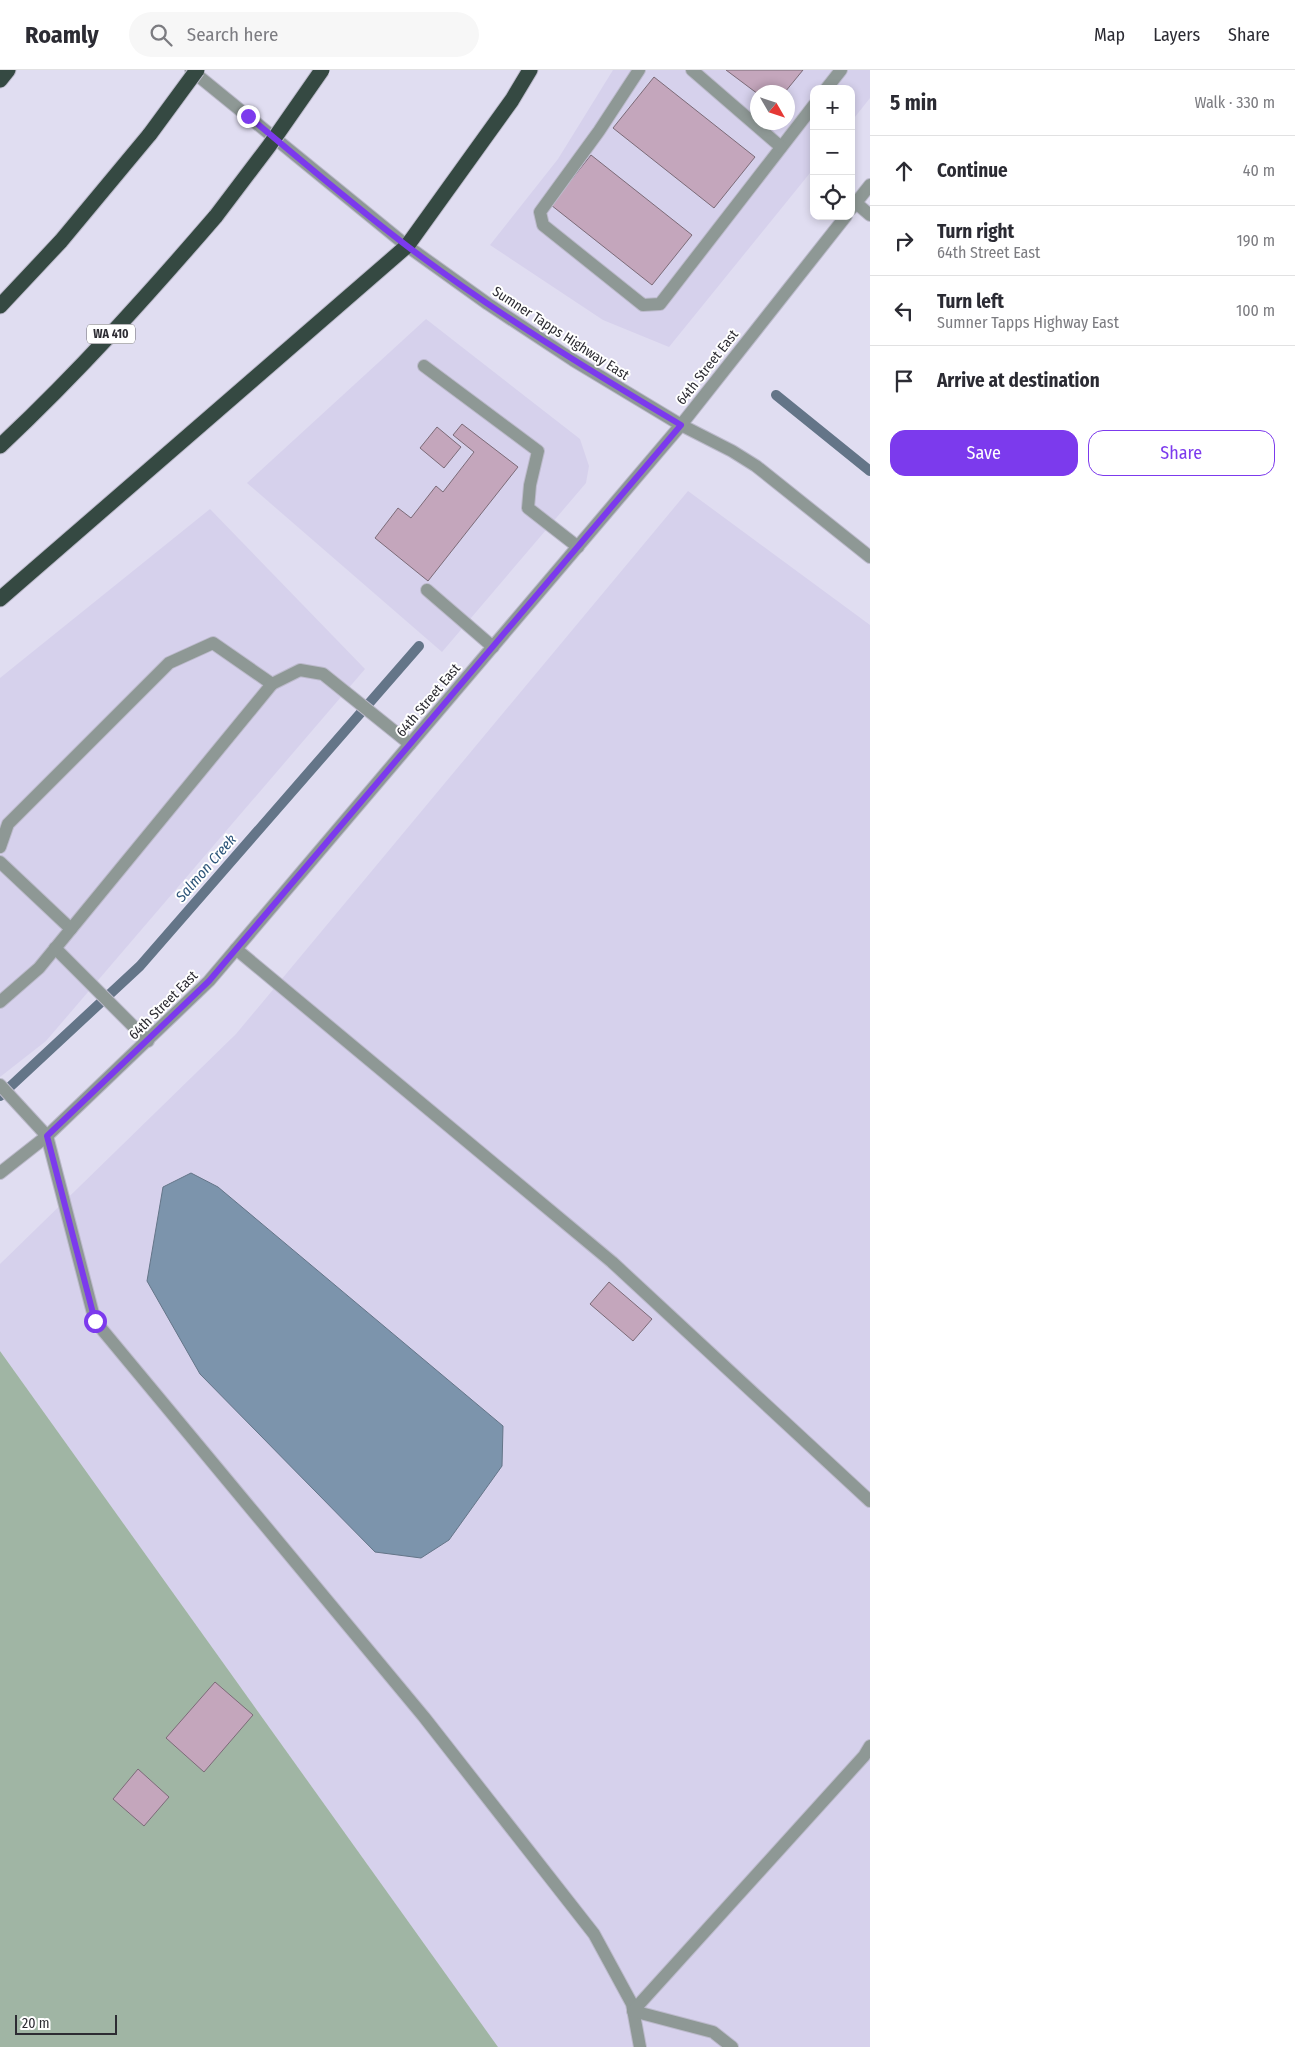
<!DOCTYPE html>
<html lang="en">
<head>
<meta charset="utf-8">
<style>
  :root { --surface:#fff; --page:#f7f7f7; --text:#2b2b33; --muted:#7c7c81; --line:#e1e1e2; --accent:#7c3aed }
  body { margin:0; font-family:"Fira Sans Condensed",sans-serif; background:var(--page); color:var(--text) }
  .controls { position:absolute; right:15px; top:15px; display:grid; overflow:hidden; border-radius:10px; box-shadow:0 2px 8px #0003 }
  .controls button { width:45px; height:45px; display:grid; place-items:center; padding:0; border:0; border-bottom:1px solid var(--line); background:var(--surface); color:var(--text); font:25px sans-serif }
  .compass { position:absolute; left:750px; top:15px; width:45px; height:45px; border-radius:50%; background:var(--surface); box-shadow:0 2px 8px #0003; rotate:129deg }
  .scale { position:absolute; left:15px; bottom:12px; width:102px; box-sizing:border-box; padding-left:5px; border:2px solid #2d2c33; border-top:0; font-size:14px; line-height:18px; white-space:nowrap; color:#2d2c33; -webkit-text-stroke:4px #fff; paint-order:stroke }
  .stop { position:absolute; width:15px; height:15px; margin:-11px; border:4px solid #7c3aed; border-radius:50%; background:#fff }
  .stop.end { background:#7c3aed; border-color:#fff; box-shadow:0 1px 5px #0008 }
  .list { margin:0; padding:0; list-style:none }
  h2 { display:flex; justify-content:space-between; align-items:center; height:65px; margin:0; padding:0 20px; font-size:21px }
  h2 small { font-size:16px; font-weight:400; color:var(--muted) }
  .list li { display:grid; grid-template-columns:32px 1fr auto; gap:15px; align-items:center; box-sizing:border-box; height:70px; padding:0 20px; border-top:1px solid var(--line) }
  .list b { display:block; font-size:19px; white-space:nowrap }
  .list p { margin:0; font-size:16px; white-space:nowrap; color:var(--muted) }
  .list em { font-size:16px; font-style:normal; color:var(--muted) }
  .actions { display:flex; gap:10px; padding:15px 20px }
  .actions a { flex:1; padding:11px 0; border:1px solid var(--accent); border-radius:15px; text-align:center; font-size:18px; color:var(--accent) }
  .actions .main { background:var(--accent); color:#fff }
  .icon { flex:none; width:28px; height:28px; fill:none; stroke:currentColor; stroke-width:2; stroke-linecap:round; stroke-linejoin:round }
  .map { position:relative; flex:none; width:870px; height:1977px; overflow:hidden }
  header { display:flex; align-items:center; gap:30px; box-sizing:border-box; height:70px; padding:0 25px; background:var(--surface); border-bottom:1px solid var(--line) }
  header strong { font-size:24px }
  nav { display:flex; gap:28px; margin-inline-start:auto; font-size:18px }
  .search { width:350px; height:45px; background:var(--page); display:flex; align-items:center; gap:12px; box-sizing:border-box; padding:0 18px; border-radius:28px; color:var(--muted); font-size:19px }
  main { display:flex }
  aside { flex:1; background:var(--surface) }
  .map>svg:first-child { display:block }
  .built { fill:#d6d1ec; fill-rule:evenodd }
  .green { fill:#a0b5a4 }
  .water { fill:#7c94ac; stroke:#647588 }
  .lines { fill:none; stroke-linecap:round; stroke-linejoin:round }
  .stream { stroke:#647588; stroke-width:10 }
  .building { fill:#c4a6bc; stroke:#7b6a77 }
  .minor-casing { stroke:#bcbacb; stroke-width:14 }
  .highway-casing { stroke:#bcbacb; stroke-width:17 }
  .minor { stroke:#8e9895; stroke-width:12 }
  .highway { stroke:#354942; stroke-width:15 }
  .highway-bridge-casing { stroke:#bcbacb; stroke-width:17; stroke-linecap:butt }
  .highway-bridge { stroke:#354942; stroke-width:15 }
  .route { stroke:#7c3aed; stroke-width:6 }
  .labels { text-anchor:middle; stroke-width:4; stroke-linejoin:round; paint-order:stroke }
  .shield { fill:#fff; stroke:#6c6b70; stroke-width:1 }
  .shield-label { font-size:12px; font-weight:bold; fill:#2d2c33 }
  .street-label { font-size:14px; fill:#2d2c33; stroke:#fff }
  .water-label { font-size:15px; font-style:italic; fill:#2d5579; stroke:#fff }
</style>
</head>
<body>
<header>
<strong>Roamly</strong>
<div class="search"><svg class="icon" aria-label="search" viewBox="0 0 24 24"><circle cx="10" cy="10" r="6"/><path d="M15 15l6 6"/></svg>Search here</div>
<nav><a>Map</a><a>Layers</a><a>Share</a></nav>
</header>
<main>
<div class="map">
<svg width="870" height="1977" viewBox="0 0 870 1977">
  <rect width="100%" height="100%" fill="#e0ddf1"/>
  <!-- built -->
  <g class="built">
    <path d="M613 0H870V28L851 52V19H814V98L669 277 603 250 490 175 558 89ZM758 22H788V52H758Z"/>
    <polygon points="426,249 580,369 589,396 586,413 442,582 247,413"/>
    <polygon points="688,421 870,555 870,1977 498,1977 0,1281 0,1194 236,964"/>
    <polygon points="210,439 365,599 46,971 0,1007 0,608"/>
  </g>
  <!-- green -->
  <polygon class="green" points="0,1281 498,1977 0,1977"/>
  <!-- water -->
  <polygon class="water" points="191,1103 218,1117 503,1356 502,1396 449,1470 421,1488 375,1482 200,1304 147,1211 163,1117"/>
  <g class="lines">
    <!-- stream -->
    <g class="stream">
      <polyline points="776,325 870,401"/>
      <polyline points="0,1026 140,896 419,576"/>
    </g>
  </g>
  <!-- building -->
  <g class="building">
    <polygon points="726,0 803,0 785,22 758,22 758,24"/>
    <polygon points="654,7 755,87 714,138 613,58"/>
    <polygon points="591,85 692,165 652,215 551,135"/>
    <polygon points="462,354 518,397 428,511 375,468 398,438 411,448 436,416 443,422 474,382 453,365"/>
    <polygon points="437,357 461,377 444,398 420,378"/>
    <polygon points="609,1212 652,1249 633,1271 590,1234"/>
    <polygon points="215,1612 253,1645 204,1702 166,1668"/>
    <polygon points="138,1699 169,1727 144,1756 113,1729"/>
  </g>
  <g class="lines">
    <!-- minor casing -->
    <g class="minor-casing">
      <g id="minor">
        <polyline points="191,0 407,176 488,234 573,290 681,355 732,381 756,396 870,487"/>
        <polyline points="639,0 599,61 540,142 543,155 643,235 660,234 814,35"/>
        <polyline points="692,0 781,77"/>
        <polyline points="826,19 841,0"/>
        <polyline points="856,133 870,145"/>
        <polyline points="851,139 870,115"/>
        <polyline points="424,296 538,381 530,415 528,438 578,477"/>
        <polyline points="427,520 493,577"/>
        <polyline points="0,777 8,754 169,593 213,573 272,614"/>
        <polyline points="0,792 71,859"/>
        <polyline points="55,878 148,971"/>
        <polyline points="236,879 612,1192 870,1431"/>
        <polyline points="0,932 39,898 272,614 300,600 323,604 410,674"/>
        <polyline points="0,1015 47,1066 95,1251 424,1647 594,1864 632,1934 640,1977"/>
        <polyline points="0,1103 47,1066 209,911 681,355 846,146"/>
        <polyline points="732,1977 713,1962 633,1941 864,1686 870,1676"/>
      </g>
    </g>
    <!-- highway casing -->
    <g class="highway-casing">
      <g id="highway">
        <polyline points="0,10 8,0"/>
        <polyline points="0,236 61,171 150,64"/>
        <path d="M0 376C77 304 147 226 216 146"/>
        <polyline points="0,529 407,176 512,30 530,0"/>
      </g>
    </g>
    <!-- minor -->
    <use href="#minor" class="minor"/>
    <!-- highway -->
    <use href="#highway" class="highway"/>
    <!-- highway-bridge casing -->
    <g class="highway-bridge-casing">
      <g id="highway-bridge">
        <polyline points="150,64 197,0"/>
        <polyline points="216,146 269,76 322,0"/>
      </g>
    </g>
    <!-- highway-bridge -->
    <use href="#highway-bridge" class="highway-bridge"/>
  </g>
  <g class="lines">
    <!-- route -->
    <path class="route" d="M95 1251 47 1066 209 911 681 355C587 299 494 242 407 176 353 135 301 90 248 46"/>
  </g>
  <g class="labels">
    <!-- shield labels -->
    <rect class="shield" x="87" y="254.5" width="48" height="19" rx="4"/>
    <g class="shield-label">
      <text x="111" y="268">WA 410</text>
    </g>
    <!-- street labels -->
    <g class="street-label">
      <text transform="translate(561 263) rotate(33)" y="5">Sumner Tapps Highway East</text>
      <text transform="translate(707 297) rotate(-52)" y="5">64th Street East</text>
      <text transform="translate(428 630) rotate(-50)" y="5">64th Street East</text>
      <text transform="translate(163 935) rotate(-45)" y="5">64th Street East</text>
    </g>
    <!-- water labels -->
    <g class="water-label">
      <text transform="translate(206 798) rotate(-49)" y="5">Salmon Creek</text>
    </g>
  </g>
</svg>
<div class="controls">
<button>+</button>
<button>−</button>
<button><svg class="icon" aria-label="locate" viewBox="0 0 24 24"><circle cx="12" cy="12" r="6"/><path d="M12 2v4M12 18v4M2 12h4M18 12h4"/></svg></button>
</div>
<svg class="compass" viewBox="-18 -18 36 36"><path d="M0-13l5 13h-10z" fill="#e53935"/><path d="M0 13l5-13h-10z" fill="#7c7c81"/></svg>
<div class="scale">20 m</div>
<div class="stop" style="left:95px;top:1251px"></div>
<div class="stop end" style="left:248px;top:46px"></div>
</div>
<aside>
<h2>5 min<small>Walk · 330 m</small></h2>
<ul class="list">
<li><svg class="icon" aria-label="ahead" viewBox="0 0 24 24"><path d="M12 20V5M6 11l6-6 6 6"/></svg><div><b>Continue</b></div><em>40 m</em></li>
<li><svg class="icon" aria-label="right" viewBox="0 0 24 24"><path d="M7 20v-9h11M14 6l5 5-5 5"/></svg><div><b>Turn right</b><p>64th Street East</p></div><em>190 m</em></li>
<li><svg class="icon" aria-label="left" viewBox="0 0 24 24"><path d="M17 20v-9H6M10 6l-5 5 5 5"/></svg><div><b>Turn left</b><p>Sumner Tapps Highway East</p></div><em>100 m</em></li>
<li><svg class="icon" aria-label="arrive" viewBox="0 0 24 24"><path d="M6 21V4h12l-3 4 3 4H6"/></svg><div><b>Arrive at destination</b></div></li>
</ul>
<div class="actions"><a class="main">Save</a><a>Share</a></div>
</aside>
</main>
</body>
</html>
